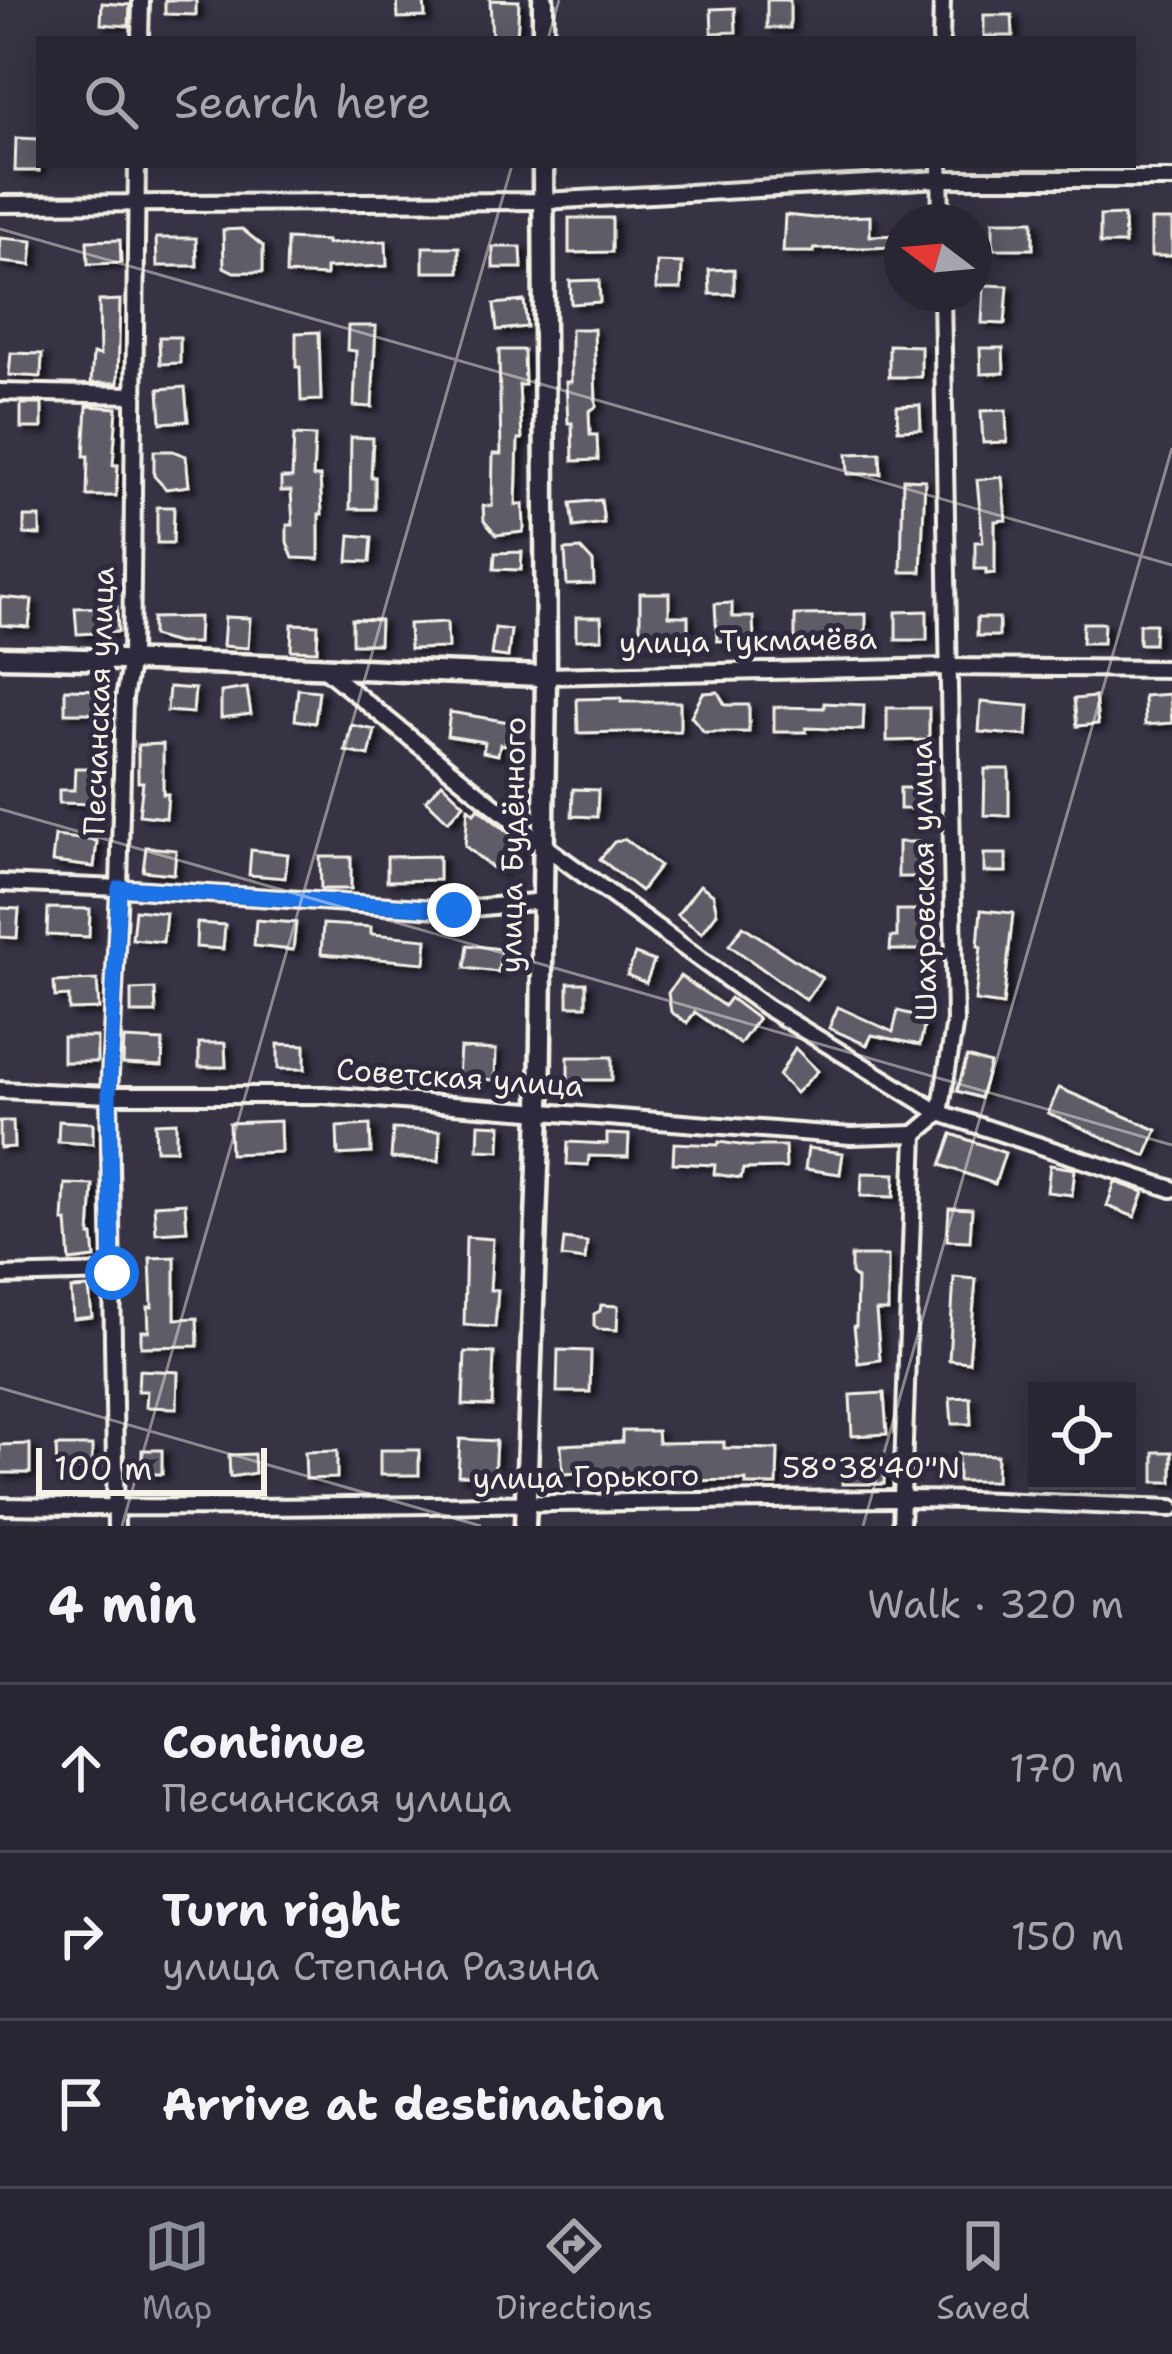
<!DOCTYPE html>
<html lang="en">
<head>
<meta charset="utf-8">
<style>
  :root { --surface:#292633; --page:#35323f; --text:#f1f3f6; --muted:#a5a5ac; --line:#45434e; --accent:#8c9099 }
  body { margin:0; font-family:"Shantell Sans",sans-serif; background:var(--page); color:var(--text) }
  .controls { position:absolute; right:36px; bottom:36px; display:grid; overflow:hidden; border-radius:0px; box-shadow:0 6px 30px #0003 }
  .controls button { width:108px; height:108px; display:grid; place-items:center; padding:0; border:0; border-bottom:3px solid var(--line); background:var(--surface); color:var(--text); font:60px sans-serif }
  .compass { position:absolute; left:884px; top:204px; width:108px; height:108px; border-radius:50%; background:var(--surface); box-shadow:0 6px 30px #0003; rotate:286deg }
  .scale { position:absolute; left:36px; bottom:30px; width:231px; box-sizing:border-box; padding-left:12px; border:6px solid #f4f1e8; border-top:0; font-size:33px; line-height:42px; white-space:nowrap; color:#f4f1e8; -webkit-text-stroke:9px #2f2a3d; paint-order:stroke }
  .stop { position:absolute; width:36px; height:36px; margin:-27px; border:9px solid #1a73e8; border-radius:50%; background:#fff }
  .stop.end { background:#1a73e8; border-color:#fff; box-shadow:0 3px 12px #0008 }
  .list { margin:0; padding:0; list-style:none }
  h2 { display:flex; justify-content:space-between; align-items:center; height:156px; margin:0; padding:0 48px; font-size:51px }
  h2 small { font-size:39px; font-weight:400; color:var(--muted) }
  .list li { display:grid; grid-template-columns:78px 1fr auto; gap:36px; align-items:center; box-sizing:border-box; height:168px; padding:0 48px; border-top:3px solid var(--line) }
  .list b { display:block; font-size:45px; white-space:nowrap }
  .list p { margin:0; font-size:39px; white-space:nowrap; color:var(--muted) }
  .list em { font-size:39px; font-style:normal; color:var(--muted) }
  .icon { flex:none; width:66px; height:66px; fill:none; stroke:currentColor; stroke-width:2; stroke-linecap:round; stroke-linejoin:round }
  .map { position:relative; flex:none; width:1172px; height:1526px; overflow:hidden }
  .search { position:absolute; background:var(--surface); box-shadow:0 6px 30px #0003; left:36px; right:36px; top:36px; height:132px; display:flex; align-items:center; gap:30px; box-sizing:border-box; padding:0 42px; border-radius:0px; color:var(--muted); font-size:45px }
  .sheet { height:660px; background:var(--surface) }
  nav { display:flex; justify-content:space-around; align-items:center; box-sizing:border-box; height:168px; border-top:3px solid var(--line); background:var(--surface); font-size:33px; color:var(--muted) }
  nav a { display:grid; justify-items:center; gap:6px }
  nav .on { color:var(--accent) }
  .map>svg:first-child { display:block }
  .building { fill:#5f5c67; stroke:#f4f1e8; stroke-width:3; filter:url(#shadow) }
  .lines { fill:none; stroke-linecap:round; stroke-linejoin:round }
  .street-casing { stroke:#f4f1e8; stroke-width:22 }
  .secondary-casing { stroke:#f4f1e8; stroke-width:27 }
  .street { stroke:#2f2a3d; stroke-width:14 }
  .secondary { stroke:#2f2a3d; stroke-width:18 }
  .route { stroke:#1a73e8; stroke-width:15 }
  .ticks { fill:none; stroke:#f4f1e8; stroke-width:3; stroke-opacity:0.45 }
  .labels { text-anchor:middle; stroke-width:10; stroke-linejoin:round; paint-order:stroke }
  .street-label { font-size:30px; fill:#f4f1e8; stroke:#2f2a3d }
  .ticks-label { font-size:30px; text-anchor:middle; fill:#f4f1e8; stroke:#2f2a3d; stroke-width:10; stroke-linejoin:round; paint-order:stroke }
</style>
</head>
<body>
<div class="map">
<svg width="1172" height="1526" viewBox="0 0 1172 1526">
  <defs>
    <filter id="shadow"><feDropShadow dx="6" dy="4" stdDeviation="3" flood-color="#0009"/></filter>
  </defs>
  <rect width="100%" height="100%" fill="#373244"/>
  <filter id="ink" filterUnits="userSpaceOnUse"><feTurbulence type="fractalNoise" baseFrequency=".00833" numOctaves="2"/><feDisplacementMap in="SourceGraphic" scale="24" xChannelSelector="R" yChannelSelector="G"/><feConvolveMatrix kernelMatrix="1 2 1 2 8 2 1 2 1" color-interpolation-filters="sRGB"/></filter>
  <g filter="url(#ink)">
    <!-- building -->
    <g class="building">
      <polygon points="165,0 196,0 196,15 165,14"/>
      <polygon points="397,0 424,0 425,17 398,18"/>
      <polygon points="490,0 519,1 517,39 492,39"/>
      <rect x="767" y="0" width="23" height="28"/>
      <polygon points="102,3 130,5 129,26 101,24"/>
      <polygon points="735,8 736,32 712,33 711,9"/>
      <polygon points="984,15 1012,15 1013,36 984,36"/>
      <polygon points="16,138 39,139 39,171 15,171"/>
      <polygon points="785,215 815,218 870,216 870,236 902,235 902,247 814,249 814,252 783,252"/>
      <polygon points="1124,215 1125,244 1100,244 1100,216"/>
      <polygon points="569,218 612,218 612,252 569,253"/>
      <rect x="1151" y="220" width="21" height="36"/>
      <rect x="993" y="221" width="40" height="28"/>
      <polygon points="242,229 263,246 263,272 234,272 224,267 223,230"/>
      <polygon points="0,238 33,241 31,265 0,262"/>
      <polygon points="156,238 196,238 197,266 157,266"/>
      <polygon points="287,239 327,241 327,244 386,241 387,266 326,268 326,276 286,274"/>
      <polygon points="120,240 121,263 88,264 87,241"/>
      <rect x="423" y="247" width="36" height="25"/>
      <polygon points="493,247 521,247 522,268 493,268"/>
      <polygon points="657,262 682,263 681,289 656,289"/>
      <polygon points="734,269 734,294 710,294 709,270"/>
      <polygon points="599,280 600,302 571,304 570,281"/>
      <polygon points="984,285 1008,286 1005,324 982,323"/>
      <polygon points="120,300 118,383 91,383 93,354 100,355 99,301"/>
      <polygon points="524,301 527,327 497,330 494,304"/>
      <polygon points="348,326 376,326 372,407 354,406 356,351 347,350"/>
      <polygon points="571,329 594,329 596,407 589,411 590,435 597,435 598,460 573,461 572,423 568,423 566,382 571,382"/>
      <polygon points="319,332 321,400 301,401 300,367 296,367 296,333"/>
      <polygon points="159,337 180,337 180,363 160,364"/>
      <polygon points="889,345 921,346 921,377 889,377"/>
      <polygon points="980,348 1003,348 1004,373 981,374"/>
      <polygon points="499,350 524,350 525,385 519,385 522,439 518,439 516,505 523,504 524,528 523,532 496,535 484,521 483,506 492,506 493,454 501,454"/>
      <polygon points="11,353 42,354 41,377 9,375"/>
      <polygon points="185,387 188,421 161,423 159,389"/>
      <rect x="21" y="404" width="21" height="24"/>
      <polygon points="920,405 921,429 898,430 897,406"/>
      <polygon points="87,406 117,408 113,465 118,465 116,496 87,496 88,456 84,456"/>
      <polygon points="1006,410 1007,442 983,443 981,411"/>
      <polygon points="294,435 315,436 313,477 320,477 322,514 319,514 319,559 293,558 287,542 287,525 293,525 291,491 281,491 281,478 292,478"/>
      <polygon points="351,437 373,438 371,477 375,477 375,509 350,509"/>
      <polygon points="154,451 173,451 186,456 189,486 166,489 154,476"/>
      <polygon points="880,453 881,474 848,474 847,454"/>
      <polygon points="1002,477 1006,520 995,521 995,573 986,574 986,569 975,569 975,542 983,542 977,480"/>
      <polygon points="903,479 925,480 921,572 901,572"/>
      <polygon points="601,500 604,523 574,527 571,503"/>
      <polygon points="157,507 174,507 173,543 157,543"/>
      <polygon points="24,517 40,517 40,535 24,534"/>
      <polygon points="350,535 372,537 370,562 348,561"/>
      <polygon points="581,549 593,562 594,584 567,585 565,550"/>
      <polygon points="522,552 521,570 494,569 495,553"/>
      <polygon points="640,593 669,593 669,616 688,616 688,643 640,642"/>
      <polygon points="0,597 32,600 29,627 0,625"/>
      <polygon points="732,603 732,617 753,617 754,640 717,641 715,604"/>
      <polygon points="117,607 118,632 77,634 75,608"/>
      <polygon points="927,611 927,640 896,640 896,612"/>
      <polygon points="866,614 866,643 835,642 835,639 795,639 795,615"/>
      <polygon points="199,617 198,643 177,643 152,636 152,618"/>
      <polygon points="225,617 250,618 248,648 223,646"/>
      <polygon points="576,617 601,617 602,639 576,640"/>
      <rect x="977" y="618" width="22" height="18"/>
      <polygon points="352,619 380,620 379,644 352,644"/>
      <polygon points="447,622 448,648 410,649 409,624"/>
      <polygon points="1083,623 1104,623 1103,643 1082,643"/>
      <polygon points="292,624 318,625 317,651 291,650"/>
      <polygon points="1139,624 1155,624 1154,644 1139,644"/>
      <polygon points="495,628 511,630 508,657 491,655"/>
      <polygon points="169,687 195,689 193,713 167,711"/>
      <polygon points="247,688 251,714 221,718 221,692"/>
      <polygon points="65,689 106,690 106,713 65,713"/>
      <polygon points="298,689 319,691 315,723 295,720"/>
      <polygon points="718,692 725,705 749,705 749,732 704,732 691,716 703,693"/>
      <polygon points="1170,694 1172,723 1145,725 1144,696"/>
      <polygon points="1095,697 1098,724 1077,726 1074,699"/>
      <polygon points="621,698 621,702 680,702 680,731 578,733 577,699"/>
      <polygon points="981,702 1029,706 1027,736 979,732"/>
      <polygon points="824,703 864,705 863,730 806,728 806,732 774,732 774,707 824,708"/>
      <polygon points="887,708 929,708 929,740 887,741"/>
      <polygon points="450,712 509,722 505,745 500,744 498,755 483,752 485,742 447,736"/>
      <polygon points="351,725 375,730 369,756 345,751"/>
      <polygon points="163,744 163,794 168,794 166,818 139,815 143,782 138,782 138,745"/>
      <polygon points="75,768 99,768 98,804 59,803 59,790 74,790"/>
      <polygon points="985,769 1009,769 1009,816 984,815"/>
      <polygon points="442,783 464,804 448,821 426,800"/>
      <rect x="900" y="788" width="27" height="21"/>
      <polygon points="573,789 598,790 597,817 572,816"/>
      <polygon points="468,808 474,813 478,808 523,844 499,873 465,846"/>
      <polygon points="55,836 97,841 94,867 52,862"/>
      <polygon points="625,839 660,866 641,891 600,859 614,842"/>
      <rect x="898" y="842" width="24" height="35"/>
      <polygon points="146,847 176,850 174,874 143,871"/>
      <polygon points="251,850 288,854 285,878 249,875"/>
      <rect x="984" y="854" width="22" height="18"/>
      <polygon points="439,856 439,880 387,881 387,857"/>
      <polygon points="320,857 351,857 351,889 321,889"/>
      <polygon points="700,885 713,894 717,913 702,933 677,915"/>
      <polygon points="0,908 19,909 17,938 0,937"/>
      <polygon points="48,908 90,909 89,937 47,935"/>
      <polygon points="135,910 166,913 163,942 132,939"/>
      <polygon points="897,910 928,910 928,950 890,950 891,937 897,937"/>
      <polygon points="981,910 1013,913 1003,1005 975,1001 981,947 978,946"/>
      <polygon points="256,920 296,923 293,950 254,946"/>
      <polygon points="197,923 225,925 223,949 196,947"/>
      <polygon points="323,924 371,927 371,934 427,939 425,963 321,954"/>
      <polygon points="743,926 822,978 806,1000 729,945"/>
      <polygon points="468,945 501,949 498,972 465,968"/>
      <polygon points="635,954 654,961 646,983 627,975"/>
      <polygon points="680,976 724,1006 730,998 758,1019 740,1044 695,1012 687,1023 671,1012 668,993"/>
      <polygon points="97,980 99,1009 69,1010 69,996 55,997 54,982"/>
      <rect x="568" y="983" width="18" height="23"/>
      <polygon points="155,989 156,1013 131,1013 131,990"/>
      <polygon points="838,1007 893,1032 898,1011 926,1018 920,1045 872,1035 867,1045 829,1028"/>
      <rect x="63" y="1037" width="34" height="25"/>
      <polygon points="124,1039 163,1041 162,1066 123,1064"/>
      <polygon points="199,1043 225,1043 226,1067 199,1067"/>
      <polygon points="278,1044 305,1045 305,1069 278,1069"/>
      <polygon points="460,1048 496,1050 495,1080 458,1078"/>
      <polygon points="795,1048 818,1071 796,1093 779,1076"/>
      <rect x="568" y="1057" width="44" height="23"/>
      <polygon points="967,1057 990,1064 980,1098 957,1091"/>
      <polygon points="1059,1088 1157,1130 1146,1156 1048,1113"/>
      <polygon points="0,1121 13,1121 14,1147 0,1148"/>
      <polygon points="59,1121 93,1123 93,1144 58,1142"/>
      <polygon points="280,1121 281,1152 230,1154 229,1123"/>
      <polygon points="176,1122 176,1150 156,1150 155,1123"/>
      <polygon points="479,1124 501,1125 500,1151 478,1150"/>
      <polygon points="370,1125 371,1153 338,1155 337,1127"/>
      <polygon points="393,1129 440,1131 439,1161 391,1158"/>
      <polygon points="607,1134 629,1135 628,1157 589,1156 588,1165 567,1164 568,1142 607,1144"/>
      <polygon points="952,1134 1005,1153 995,1184 941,1165"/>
      <polygon points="719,1142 747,1146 785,1146 786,1168 743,1169 741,1178 714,1174 715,1165 673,1163 674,1143 718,1145"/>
      <polygon points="808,1148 843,1153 840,1174 805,1169"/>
      <polygon points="1050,1165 1075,1169 1072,1195 1047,1192"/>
      <polygon points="862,1173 895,1174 894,1197 861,1196"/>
      <polygon points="1115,1182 1144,1192 1135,1217 1107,1206"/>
      <polygon points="65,1184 93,1185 90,1236 93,1236 95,1258 70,1261 67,1221 63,1221"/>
      <polygon points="185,1203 187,1231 156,1233 154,1205"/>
      <polygon points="949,1208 972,1209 970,1241 947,1240"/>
      <polygon points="466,1237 493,1239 490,1290 498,1290 495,1327 464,1325"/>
      <polygon points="564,1239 587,1242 585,1260 562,1257"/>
      <polygon points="851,1256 888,1256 888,1311 876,1311 880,1360 858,1363 854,1326 856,1326 857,1279 851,1274"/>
      <polygon points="175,1257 175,1319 197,1318 198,1346 141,1347 141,1331 149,1331 148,1307 152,1307 150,1258"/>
      <polygon points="954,1277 976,1279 969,1362 949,1360"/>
      <polygon points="89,1288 92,1317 73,1319 71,1289"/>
      <polygon points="601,1305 618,1306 617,1330 598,1329 594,1326 594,1314 600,1311"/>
      <polygon points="558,1350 591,1351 590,1392 557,1392"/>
      <polygon points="465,1352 494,1353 492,1406 463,1405"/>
      <polygon points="139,1370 178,1372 177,1408 146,1407 147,1391 138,1391"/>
      <polygon points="884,1393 887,1434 852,1436 850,1395"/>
      <polygon points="970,1397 971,1424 952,1424 950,1398"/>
      <polygon points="622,1431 657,1431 658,1443 724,1442 724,1448 778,1449 777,1485 746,1485 746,1480 677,1481 677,1476 623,1477 623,1471 563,1474 561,1445 622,1442"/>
      <polygon points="460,1439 496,1441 494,1476 458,1475"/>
      <polygon points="30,1444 30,1473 0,1473 0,1445"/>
      <polygon points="56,1446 92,1446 92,1469 57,1470"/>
      <rect x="142" y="1450" width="20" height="24"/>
      <rect x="380" y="1450" width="39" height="25"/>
      <polygon points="337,1451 337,1478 306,1479 305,1452"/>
      <rect x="1154" y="1452" width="18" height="30"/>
      <polygon points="254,1454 255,1473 230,1477 229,1455"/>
      <polygon points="958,1454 997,1455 996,1481 958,1481"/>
      <polygon points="843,1457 885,1457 884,1484 842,1484"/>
    </g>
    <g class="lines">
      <!-- street casing -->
      <g class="street-casing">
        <g id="street">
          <polyline points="140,39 141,0"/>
          <polyline points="941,39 942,0"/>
          <polyline points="940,165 941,222"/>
          <polyline points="0,204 544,201 940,179 1172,179"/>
          <polyline points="0,392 133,395"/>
          <polyline points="326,670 543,845 766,1007 940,1113 1172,1189"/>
          <polyline points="546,676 948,667 1172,669"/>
          <polyline points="0,883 119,888 453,910 543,901"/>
          <polyline points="0,1090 109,1095 324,1095 851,1136 915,1134"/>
          <polyline points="0,1276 112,1273"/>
          <path d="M0 1506C300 1511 600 1500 900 1499 990 1499 1081 1505 1172 1508"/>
          <polyline points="116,1526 109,1095 119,888 124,698 131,659 137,165"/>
          <polyline points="901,1526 915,1134 940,1113 955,1021 942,294"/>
        </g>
      </g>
      <!-- secondary casing -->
      <g class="secondary-casing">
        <g id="secondary">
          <polyline points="543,0 543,39"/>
          <path d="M0 657C182 660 364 670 546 676"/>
          <polyline points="525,1526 540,1111 546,676 543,165"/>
        </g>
      </g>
      <!-- street -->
      <use href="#street" class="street"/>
      <!-- secondary -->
      <use href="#secondary" class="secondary"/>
    </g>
  </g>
  <g class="lines" filter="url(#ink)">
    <!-- route -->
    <polyline class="route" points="112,1273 109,1095 119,888 454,910"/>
  </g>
  <!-- ticks -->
  <path class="ticks" d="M548 39 559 0M0 229 1172 565M0 809 1172 1145M0 1388 481 1526M122 1526 512 165M863 1526 1172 448"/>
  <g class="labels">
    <!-- street labels -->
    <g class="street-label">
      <text transform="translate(748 641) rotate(-1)" y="10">улица Тукмачёва</text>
      <text transform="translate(99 701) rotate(-88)" y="10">Песчанская улица</text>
      <text transform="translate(513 845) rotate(-89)" y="10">улица Будённого</text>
      <text transform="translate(924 881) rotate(-91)" y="10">Шахровская улица</text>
      <text transform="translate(460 1078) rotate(4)" y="10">Советская улица</text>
      <text transform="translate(586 1477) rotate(-1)" y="10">улица Горького</text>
    </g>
  </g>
  <g class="ticks-label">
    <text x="871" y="1478">58°38'40"N</text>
  </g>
</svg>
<div class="controls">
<button><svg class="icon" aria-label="locate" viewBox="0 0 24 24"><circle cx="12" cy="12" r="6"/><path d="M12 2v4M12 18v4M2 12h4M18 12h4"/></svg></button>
</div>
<svg class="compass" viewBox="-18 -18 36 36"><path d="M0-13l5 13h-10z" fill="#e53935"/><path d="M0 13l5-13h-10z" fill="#a5a5ac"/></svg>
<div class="scale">100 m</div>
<div class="stop" style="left:112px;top:1273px"></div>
<div class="stop end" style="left:454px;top:910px"></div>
<div class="search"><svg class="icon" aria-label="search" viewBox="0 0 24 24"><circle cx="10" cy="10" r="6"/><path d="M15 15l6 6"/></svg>Search here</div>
</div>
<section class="sheet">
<h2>4 min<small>Walk · 320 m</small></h2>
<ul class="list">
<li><svg class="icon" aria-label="ahead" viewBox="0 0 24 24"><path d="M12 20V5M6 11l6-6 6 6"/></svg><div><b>Continue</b><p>Песчанская улица</p></div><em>170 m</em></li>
<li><svg class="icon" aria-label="right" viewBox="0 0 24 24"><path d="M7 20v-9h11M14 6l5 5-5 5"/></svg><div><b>Turn right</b><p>улица Степана Разина</p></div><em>150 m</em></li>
<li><svg class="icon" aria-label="arrive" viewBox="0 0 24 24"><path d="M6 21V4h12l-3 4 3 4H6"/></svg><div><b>Arrive at destination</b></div></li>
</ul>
</section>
<nav>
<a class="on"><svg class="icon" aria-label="map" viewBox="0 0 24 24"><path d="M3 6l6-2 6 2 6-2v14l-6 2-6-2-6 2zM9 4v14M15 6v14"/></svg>Map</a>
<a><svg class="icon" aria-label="directions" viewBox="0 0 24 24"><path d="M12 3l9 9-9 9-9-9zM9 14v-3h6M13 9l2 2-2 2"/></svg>Directions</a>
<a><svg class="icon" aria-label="saved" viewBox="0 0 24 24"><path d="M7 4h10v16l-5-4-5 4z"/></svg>Saved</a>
</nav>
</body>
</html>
